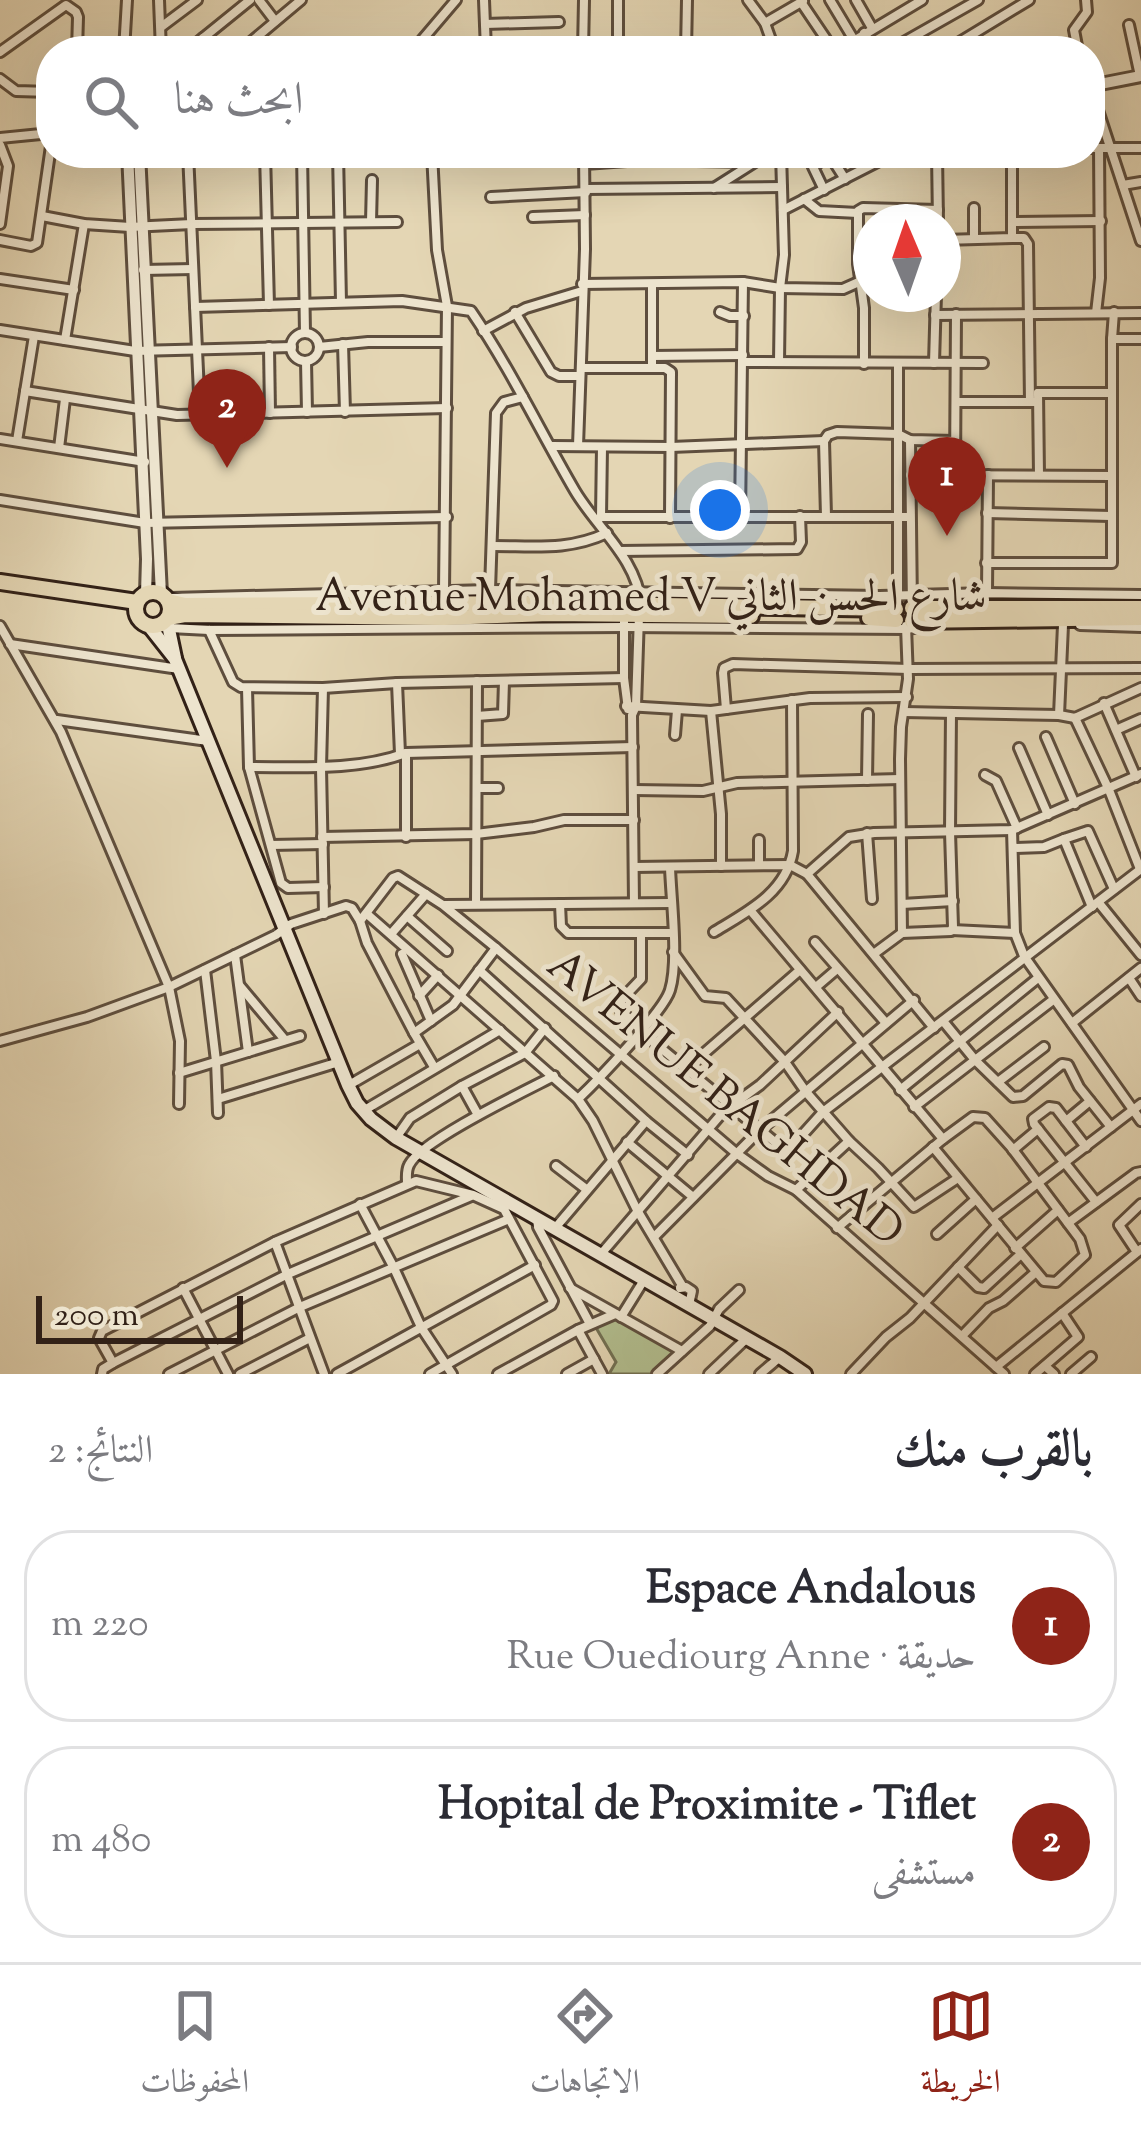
<!DOCTYPE html>
<html lang="ar">
<head>
<meta charset="utf-8">
<style>
  :root { --surface:#fff; --page:#f7f7f7; --text:#2b2b33; --muted:#7c7c81; --line:#e1e1e2; --accent:#8f2418 }
  body { margin:0; font-family:"Sorts Mill Goudy",Amiri,serif; background:var(--page); color:var(--text); direction:rtl }
  .compass { position:absolute; left:853px; top:204px; width:108px; height:108px; border-radius:50%; background:var(--surface); box-shadow:0 12px 48px #0002; rotate:358deg }
  .scale { position:absolute; left:36px; bottom:30px; width:207px; box-sizing:border-box; padding-left:12px; border:6px solid #322117; border-top:0; font-size:33px; line-height:42px; white-space:nowrap; color:#322117; -webkit-text-stroke:9px #ede4ce; paint-order:stroke }
  .you { position:absolute; left:720px; top:510px; width:42px; height:42px; margin:-30px; border:9px solid #fff; border-radius:50%; background:#1a73e8; box-shadow:0 0 0 18px #1a73e833 }
  .badge { display:grid; place-items:center; width:78px; height:78px; border-radius:50%; background:var(--accent); color:#fff; font-size:39px; font-weight:700 }
  .pin { position:absolute; translate:-50% -99px; filter:drop-shadow(0 3px 6px #0008) }
  .pin::after { content:''; position:absolute; top:63px; width:42px; height:36px; background:inherit; clip-path:polygon(0 0,100% 0,50% 100%) }
  .list { margin:0; padding:0; list-style:none }
  h2 { display:flex; justify-content:space-between; align-items:center; height:156px; margin:0; padding:0 48px; font-size:51px }
  h2 small { font-size:39px; font-weight:400; color:var(--muted) }
  .list li { display:grid; grid-template-columns:78px 1fr auto; gap:36px; align-items:center; box-sizing:border-box; height:192px; margin:0 24px 24px; padding:0 24px; border:3px solid var(--line); border-radius:48px }
  .list b { display:block; font-size:45px; white-space:nowrap }
  .list p { margin:0; font-size:39px; white-space:nowrap; color:var(--muted) }
  .list em { font-size:39px; font-style:normal; color:var(--muted) }
  .icon { flex:none; width:66px; height:66px; fill:none; stroke:currentColor; stroke-width:2; stroke-linecap:round; stroke-linejoin:round }
  .map { position:relative; flex:none; width:1141px; height:1374px; overflow:hidden; direction:ltr }
  .search { position:absolute; background:var(--surface); box-shadow:0 12px 48px #0002; left:36px; right:36px; top:36px; height:132px; display:flex; align-items:center; gap:30px; box-sizing:border-box; padding:0 42px; border-radius:48px; color:var(--muted); font-size:45px }
  .sheet { height:588px; background:var(--surface) }
  nav { display:flex; justify-content:space-around; align-items:center; box-sizing:border-box; height:168px; border-top:3px solid var(--line); background:var(--surface); font-size:33px; color:var(--muted) }
  nav a { display:grid; justify-items:center; gap:6px }
  nav .on { color:var(--accent) }
  .map>svg:first-child { display:block }
  .green { fill:#b2be8f; stroke:#727053; stroke-width:3 }
  .lines { fill:none; stroke-linecap:round; stroke-linejoin:round }
  .minor-casing { stroke:#5e4e3e; stroke-width:14 }
  .tertiary-casing { stroke:#5e4e3e; stroke-width:16 }
  .secondary-casing { stroke:#322117; stroke-width:18 }
  .primary-casing { stroke:#322117; stroke-width:20 }
  .minor { stroke:#ede4ce; stroke-width:8 }
  .tertiary { stroke:#ede4ce; stroke-width:10 }
  .secondary { stroke:#ede4ce; stroke-width:12 }
  .primary { stroke:#e4d6b4; stroke-width:14 }
  .labels { text-anchor:middle; stroke-width:10; stroke-linejoin:round; paint-order:stroke }
  .street-label { font-size:45px; fill:#322117; stroke:#ede4ce }
</style>
</head>
<body>
<div class="map">
<svg width="1141" height="1374" viewBox="0 0 1141 1374">
  <rect width="100%" height="100%" fill="#e4d6b4"/>
  <filter id="stains"><feTurbulence type="fractalNoise" baseFrequency=".00167" numOctaves="4"/><feColorMatrix values="0 0 0 0 .2 0 0 0 0 .09 0 0 0 0 .02 0 0 0 .5 -.17"/></filter>
  <radialGradient id="worn" r=".72"><stop offset=".6" stop-color="#630" stop-opacity="0"/><stop offset="1" stop-color="#630" stop-opacity=".3"/></radialGradient>
  <!-- green -->
  <polygon class="green" points="616,1317 677,1351 651,1374 609,1374 616,1362 595,1326"/>
  <g class="lines">
    <!-- minor casing -->
    <g class="minor-casing">
      <g id="minor">
        <polyline points="159,0 161,51"/>
        <polyline points="259,0 275,21"/>
        <polyline points="484,0 486,50"/>
        <polyline points="748,0 765,23 775,51"/>
        <polyline points="830,0 854,40"/>
        <polyline points="856,0 872,28"/>
        <polyline points="801,2 834,51"/>
        <polyline points="765,23 803,1"/>
        <polyline points="485,24 559,22"/>
        <polyline points="1129,25 1140,76"/>
        <polyline points="161,27 197,0"/>
        <polyline points="864,33 876,51"/>
        <polyline points="203,38 213,51"/>
        <polyline points="416,47 456,0"/>
        <polyline points="486,48 556,46"/>
        <polyline points="124,51 127,0"/>
        <polyline points="187,51 250,0"/>
        <polyline points="240,51 301,0"/>
        <polyline points="583,51 584,0"/>
        <polyline points="618,51 618,0"/>
        <polyline points="686,51 687,0"/>
        <polyline points="837,51 922,0"/>
        <polyline points="888,51 978,0"/>
        <polyline points="945,51 1029,0"/>
        <polyline points="1078,51 1074,30 1087,12 1086,0"/>
        <polyline points="0,52 66,5 76,12 78,17 77,51"/>
        <polyline points="0,79 16,91 51,92"/>
        <polyline points="1090,86 1141,241"/>
        <polyline points="45,93 47,133"/>
        <polyline points="0,138 51,133"/>
        <polyline points="0,145 8,166 0,224"/>
        <polyline points="1090,148 1141,148"/>
        <polyline points="188,153 200,415"/>
        <polyline points="265,153 269,305"/>
        <polyline points="302,153 305,333"/>
        <polyline points="338,153 341,302"/>
        <polyline points="432,153 437,250 447,306 444,591"/>
        <polyline points="937,153 938,222"/>
        <polyline points="829,154 845,179"/>
        <polyline points="585,164 641,160 751,162"/>
        <polyline points="1123,185 1141,182"/>
        <polyline points="714,188 769,153"/>
        <polyline points="586,189 782,187"/>
        <polyline points="824,190 813,167 831,153"/>
        <polyline points="491,197 586,192"/>
        <polyline points="804,199 819,211 858,213"/>
        <polyline points="974,208 974,239"/>
        <polyline points="783,210 895,153"/>
        <polyline points="42,216 84,224 130,227 192,224 397,222"/>
        <polyline points="533,217 585,215"/>
        <polyline points="371,222 372,180"/>
        <polyline points="1013,222 1101,221"/>
        <polyline points="1012,238 1024,238 1028,244 1030,402"/>
        <polyline points="0,240 31,246 37,243 51,146"/>
        <polyline points="943,240 1012,238 1012,153"/>
        <polyline points="143,270 193,269"/>
        <polyline points="0,279 74,290"/>
        <polyline points="582,284 743,282 780,288 843,289 861,281 871,282"/>
        <path d="M195 307 402 301 471 311C510 368 540 431 575 491 597 528 637 559 641 604"/>
        <polyline points="515,312 551,372 559,376 580,376"/>
        <polyline points="720,312 730,316 744,316"/>
        <polyline points="1096,313 1100,278 1099,148"/>
        <polyline points="935,315 1141,313"/>
        <polyline points="0,330 135,351 292,347"/>
        <polyline points="483,331 526,308 582,291"/>
        <circle cx="305" cy="347" r="14"/>
        <polyline points="1112,339 1141,339"/>
        <polyline points="65,340 84,224"/>
        <polyline points="343,344 345,412"/>
        <polyline points="269,347 270,413"/>
        <polyline points="319,347 368,342 446,342"/>
        <polyline points="652,356 743,355"/>
        <polyline points="306,361 307,412"/>
        <polyline points="743,362 983,363"/>
        <polyline points="779,362 780,288 784,255 781,153"/>
        <polyline points="898,363 898,596"/>
        <polyline points="934,363 936,294"/>
        <polyline points="864,364 864,308 858,264 858,211 863,208 938,210"/>
        <polyline points="652,367 652,284"/>
        <polyline points="581,368 665,368 671,372 670,518"/>
        <polyline points="25,391 177,415 447,408"/>
        <polyline points="1038,393 1039,475"/>
        <polyline points="1038,393 1112,393"/>
        <polyline points="956,402 1038,402"/>
        <polyline points="0,439 145,462"/>
        <polyline points="910,440 912,608"/>
        <polyline points="17,441 34,336"/>
        <polyline points="824,441 828,435 837,432 898,434 910,440 955,441"/>
        <polyline points="824,441 826,516"/>
        <polyline points="552,446 671,447 824,441"/>
        <polyline points="578,446 585,249 584,153"/>
        <polyline points="59,448 65,399"/>
        <polyline points="955,474 956,314"/>
        <polyline points="910,475 1112,476"/>
        <polyline points="0,500 145,523 447,517"/>
        <polyline points="987,513 1111,516"/>
        <polyline points="601,517 910,517"/>
        <polyline points="740,517 743,282"/>
        <polyline points="599,519 601,517 602,447"/>
        <path d="M493 546C535 546 568 551 607 533"/>
        <polyline points="620,551 797,549 801,542 800,516"/>
        <polyline points="986,563 1112,563 1112,339 1114,312"/>
        <polyline points="490,590 496,413 504,402 523,397"/>
        <polyline points="987,593 988,475"/>
        <polyline points="171,598 490,590 880,596 987,593 1141,595"/>
        <polyline points="624,615 624,678 628,709"/>
        <polyline points="161,625 170,628 209,630 624,627 906,629 921,627"/>
        <polyline points="1080,625 1141,627"/>
        <polyline points="0,626 61,732 169,987 180,1041 179,1104"/>
        <polyline points="209,630 233,682 241,687 323,688 397,683 624,678"/>
        <polyline points="10,644 179,669"/>
        <polyline points="397,683 400,754"/>
        <polyline points="247,688 249,767 281,883 288,888 324,887"/>
        <polyline points="323,688 321,768 324,914"/>
        <polyline points="1104,703 1136,777"/>
        <polyline points="626,706 711,711 810,698 907,697"/>
        <polyline points="726,709 723,673 724,668 733,664 909,669 1141,668"/>
        <polyline points="711,711 721,814 721,866"/>
        <polyline points="904,712 1059,715 1075,718 1141,688"/>
        <polyline points="1059,715 1063,625"/>
        <polyline points="477,716 503,714 504,681"/>
        <polyline points="1075,718 1109,790 1140,869"/>
        <polyline points="57,720 208,741"/>
        <polyline points="1116,730 1141,719"/>
        <polyline points="675,735 677,710"/>
        <polyline points="1046,737 1075,804"/>
        <polyline points="1019,748 1048,815"/>
        <polyline points="406,753 406,837"/>
        <path d="M249 767C301 767 357 771 406 753L633 747"/>
        <polyline points="985,775 996,781 1017,828"/>
        <polyline points="867,780 868,714"/>
        <polyline points="477,788 498,788"/>
        <polyline points="634,790 703,791 737,783 900,779"/>
        <polyline points="1012,830 1015,933 1024,956 1141,1121"/>
        <polyline points="867,833 872,899"/>
        <polyline points="322,837 476,834 534,827 564,820 634,820"/>
        <polyline points="759,840 759,865"/>
        <polyline points="271,845 323,844"/>
        <polyline points="1013,848 1044,847 1064,839"/>
        <polyline points="634,867 790,865 807,874 849,837 874,833 1012,830 1141,774"/>
        <polyline points="807,874 934,1028"/>
        <polyline points="634,903 632,715 636,706 639,615"/>
        <polyline points="1099,903 1141,955"/>
        <polyline points="476,904 477,681"/>
        <polyline points="560,904 561,926 568,933 672,933"/>
        <polyline points="902,904 953,901"/>
        <polyline points="445,905 671,903"/>
        <polyline points="1092,907 1064,839 1088,831 1114,889"/>
        <polyline points="750,910 943,1139 973,1117 985,1118 1011,1147 1080,1239 1085,1255 1056,1282 1044,1281 933,1147"/>
        <polyline points="367,914 578,1099 593,1121 637,1210 683,1287"/>
        <polyline points="407,916 447,951"/>
        <polyline points="952,930 1015,933"/>
        <path d="M714 932C747 912 786 893 793 851L792 700"/>
        <polyline points="641,933 641,979 621,1000 621,1011 657,1045 787,1152 823,1112 1141,869"/>
        <polyline points="902,933 900,759 901,727 908,679 906,626"/>
        <polyline points="391,934 426,894"/>
        <polyline points="815,942 886,1023"/>
        <polyline points="673,952 705,996 726,998 785,1062 806,1092 849,1141 878,1168 914,1207 958,1178"/>
        <polyline points="875,953 902,933 951,931 953,927 950,832 951,713"/>
        <polyline points="402,954 431,1021"/>
        <polyline points="235,955 248,1052"/>
        <polyline points="205,970 216,1061 218,1113"/>
        <polyline points="479,970 646,1121 688,1155"/>
        <polyline points="1129,978 1141,996"/>
        <polyline points="240,986 285,1040"/>
        <polyline points="816,987 837,969"/>
        <polyline points="419,996 438,975"/>
        <polyline points="943,1021 975,1060 1013,1097 1023,1096 1062,1064 1068,1065 1079,1087 1111,1127"/>
        <polyline points="1072,1023 1141,968"/>
        <polyline points="414,1033 367,943 360,921 393,878 398,876 443,905 496,948 736,1153 768,1176 796,1190 1004,1374"/>
        <polyline points="0,1041 87,1017 169,987 276,935 291,924 346,906 352,908 360,921"/>
        <polyline points="434,1067 414,1033 453,1005 496,948"/>
        <polyline points="686,1069 800,970"/>
        <polyline points="179,1073 300,1036"/>
        <polyline points="998,1082 1044,1047"/>
        <polyline points="349,1085 420,1044"/>
        <polyline points="462,1086 478,1115"/>
        <polyline points="900,1090 1038,978"/>
        <polyline points="218,1099 339,1062"/>
        <path d="M578 1099C597 1081 664 1011 670 990 679 961 671 899 670 867"/>
        <polyline points="914,1107 1053,1000"/>
        <polyline points="363,1111 500,1030"/>
        <polyline points="1066,1121 1090,1101"/>
        <polyline points="396,1138 410,1118 462,1086 525,1053 545,1028"/>
        <polyline points="627,1142 693,1197"/>
        <polyline points="1086,1147 1056,1108 1049,1107 1033,1119 1034,1124 1096,1202"/>
        <polyline points="1013,1150 1038,1129"/>
        <polyline points="556,1166 586,1189"/>
        <path d="M407 1183C407 1176 406 1171 409 1165 420 1141 527 1090 554 1076"/>
        <polyline points="796,1190 849,1141"/>
        <polyline points="360,1204 394,1268 421,1327 452,1374"/>
        <polyline points="537,1217 538,1227 590,1324"/>
        <polyline points="992,1218 1141,1104"/>
        <polyline points="1068,1223 1136,1173 1141,1172"/>
        <polyline points="556,1227 646,1121"/>
        <polyline points="837,1228 943,1139"/>
        <polyline points="937,1234 976,1199"/>
        <polyline points="654,1237 759,1131 914,1000"/>
        <polyline points="275,1242 324,1374"/>
        <polyline points="1015,1248 1058,1210"/>
        <polyline points="1137,1252 1119,1225 1141,1204"/>
        <polyline points="601,1254 723,1112 760,1085 838,1012"/>
        <polyline points="958,1267 978,1287 984,1288 1021,1254"/>
        <polyline points="183,1288 228,1374"/>
        <polyline points="570,1288 682,1351"/>
        <polyline points="680,1288 686,1287 692,1291 689,1305"/>
        <polyline points="621,1317 644,1280"/>
        <polyline points="578,1330 602,1374"/>
        <polyline points="962,1336 989,1308 1003,1301 1036,1272"/>
        <polyline points="113,1363 99,1338 102,1331 275,1242 416,1181 473,1195 504,1209 553,1301 551,1305 430,1374"/>
        <polyline points="1045,1366 1054,1374"/>
        <polyline points="996,1367 1141,1249"/>
        <polyline points="102,1374 103,1369 113,1363 288,1274 471,1196"/>
        <polyline points="169,1374 300,1307 509,1219"/>
        <polyline points="240,1374 310,1338"/>
        <polyline points="337,1374 535,1265"/>
        <polyline points="498,1374 578,1330 615,1314"/>
        <polyline points="567,1374 594,1359"/>
        <polyline points="657,1374 710,1326 719,1309 739,1290"/>
        <polyline points="709,1374 747,1338"/>
        <polyline points="760,1374 780,1357"/>
        <polyline points="851,1374 886,1337 910,1318 998,1225"/>
        <polyline points="1035,1374 1078,1337 1062,1313"/>
        <polyline points="1071,1374 1091,1357"/>
      </g>
    </g>
    <!-- tertiary casing -->
    <g class="tertiary-casing">
      <g id="tertiary">
        <polyline points="1090,86 1141,76"/>
        <polyline points="128,153 147,559 146,594"/>
        <polyline points="139,153 161,594"/>
      </g>
    </g>
    <!-- secondary casing -->
    <g class="secondary-casing">
      <g id="secondary">
        <polyline points="167,620 175,658"/>
        <polyline points="149,626 175,659 348,1085 357,1103 371,1119 396,1138 780,1357 805,1374"/>
      </g>
    </g>
    <!-- primary casing -->
    <g class="primary-casing">
      <g id="primary">
        <polyline points="0,582 137,602"/>
        <circle cx="153" cy="609" r="17"/>
        <polyline points="168,601 185,605 547,603 896,609"/>
        <polyline points="912,608 1141,608"/>
        <polyline points="168,618 185,615 444,618 549,614 751,616"/>
        <polyline points="869,618 896,620"/>
        <polyline points="912,621 1141,618"/>
      </g>
    </g>
    <!-- minor -->
    <use href="#minor" class="minor"/>
    <!-- tertiary -->
    <use href="#tertiary" class="tertiary"/>
    <!-- secondary -->
    <use href="#secondary" class="secondary"/>
    <!-- primary -->
    <use href="#primary" class="primary"/>
  </g>
  <g class="labels">
    <!-- street labels -->
    <g class="street-label">
      <text x="651" y="610">Avenue Mohamed V شارع الحسن الثاني</text>
      <text transform="translate(727 1096) rotate(39)" y="16">AVENUE BAGHDAD</text>
    </g>
  </g>
  <rect width="100%" height="100%" filter="url(#stains)"/>
  <rect width="100%" height="100%" fill="url(#worn)"/>
</svg>
<svg class="compass" viewBox="-18 -18 36 36"><path d="M0-13l5 13h-10z" fill="#e53935"/><path d="M0 13l5-13h-10z" fill="#7c7c81"/></svg>
<div class="scale">200 m</div>
<div class="you"></div>
<div class="pin badge" style="left:947px;top:536px">1</div>
<div class="pin badge" style="left:227px;top:468px">2</div>
<div class="search"><svg class="icon" aria-label="search" viewBox="0 0 24 24"><circle cx="10" cy="10" r="6"/><path d="M15 15l6 6"/></svg>ابحث هنا</div>
</div>
<section class="sheet">
<h2>بالقرب منك<small>النتائج: 2</small></h2>
<ul class="list">
<li><span class="badge">1</span><div><b>Espace Andalous</b><p>حديقة · Rue Ouediourg Anne</p></div><em>220 m</em></li>
<li><span class="badge">2</span><div><b>Hopital de Proximite - Tiflet</b><p>مستشفى</p></div><em>480 m</em></li>
</ul>
</section>
<nav>
<a class="on"><svg class="icon" aria-label="map" viewBox="0 0 24 24"><path d="M3 6l6-2 6 2 6-2v14l-6 2-6-2-6 2zM9 4v14M15 6v14"/></svg>الخريطة</a>
<a><svg class="icon" aria-label="directions" viewBox="0 0 24 24"><path d="M12 3l9 9-9 9-9-9zM9 14v-3h6M13 9l2 2-2 2"/></svg>الاتجاهات</a>
<a><svg class="icon" aria-label="saved" viewBox="0 0 24 24"><path d="M7 4h10v16l-5-4-5 4z"/></svg>المحفوظات</a>
</nav>
</body>
</html>
